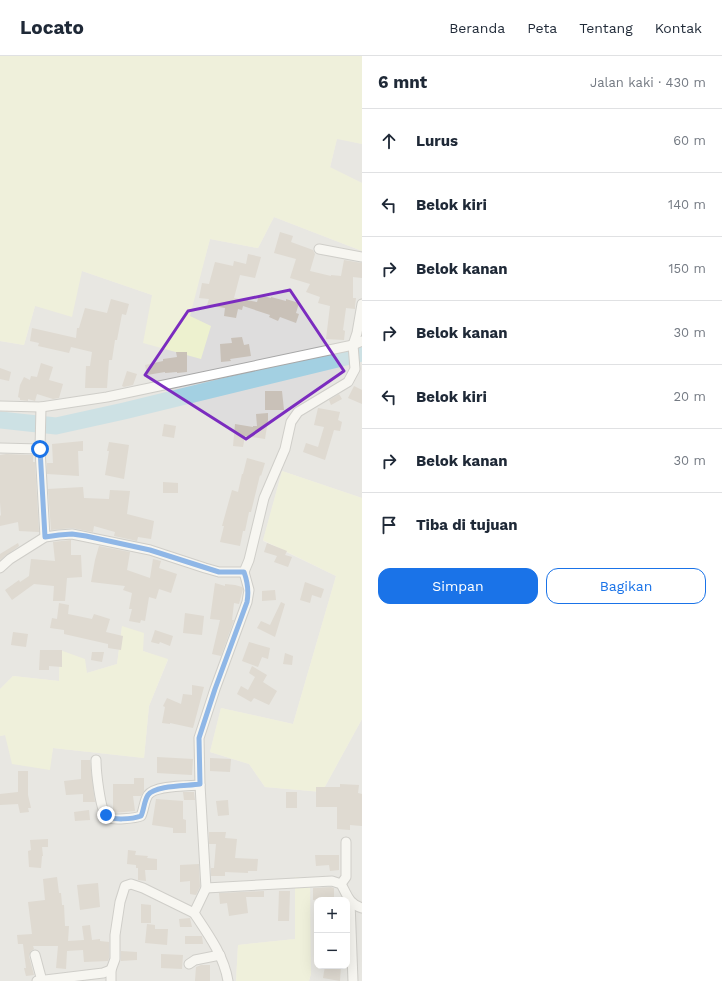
<!DOCTYPE html>
<html lang="id">
<head>
<meta charset="utf-8">
<style>
  :root { --surface:#fff; --page:#f6f6f7; --text:#1f2937; --muted:#747a83; --line:#e0e1e3; --accent:#1a73e8 }
  body { margin:0; font-family:"Work Sans",sans-serif; background:var(--page); color:var(--text) }
  .controls { position:absolute; right:12px; bottom:12px; display:grid; overflow:hidden; border-radius:8px; box-shadow:0 4px 16px #0002 }
  .controls button { width:36px; height:36px; display:grid; place-items:center; padding:0; border:0; border-bottom:1px solid var(--line); background:var(--surface); color:var(--text); font:20px sans-serif }
  .stop { position:absolute; width:12px; height:12px; margin:-9px; border:3px solid #1a73e8; border-radius:50%; background:#fff }
  .stop.end { background:#1a73e8; border-color:#fff; box-shadow:0 1px 4px #0008 }
  .list { margin:0; padding:0; list-style:none }
  h2 { display:flex; justify-content:space-between; align-items:center; height:52px; margin:0; padding:0 16px; font-size:17px }
  h2 small { font-size:13px; font-weight:400; color:var(--muted) }
  .list li { display:grid; grid-template-columns:26px 1fr auto; gap:12px; align-items:center; box-sizing:border-box; height:64px; padding:0 16px; border-top:1px solid var(--line) }
  .list b { display:block; font-size:15px; white-space:nowrap }
  .list em { font-size:13px; font-style:normal; color:var(--muted) }
  .actions { display:flex; gap:8px; padding:12px 16px }
  .actions a { flex:1; padding:9px 0; border:1px solid var(--accent); border-radius:12px; text-align:center; font-size:14px; color:var(--accent) }
  .actions .main { background:var(--accent); color:#fff }
  .icon { flex:none; width:22px; height:22px; fill:none; stroke:currentColor; stroke-width:2; stroke-linecap:round; stroke-linejoin:round }
  .map { position:relative; flex:none; width:362px; height:925px; overflow:hidden }
  header { display:flex; align-items:center; gap:24px; box-sizing:border-box; height:56px; padding:0 20px; background:var(--surface); border-bottom:1px solid var(--line) }
  header strong { font-size:19px }
  nav { display:flex; gap:22px; margin-inline-start:auto; font-size:14px }
  main { display:flex }
  aside { flex:1; background:var(--surface) }
  .map>svg:first-child { display:block }
  .residential { fill:#dedddd; fill-rule:evenodd }
  .farmland { fill:#edf1cf }
  .lines { fill:none; stroke-linecap:round; stroke-linejoin:round }
  .river { stroke:#a3d0e2; stroke-width:17 }
  .building { fill:#c9c1b8 }
  .street-casing { stroke:#a7a7a7; stroke-width:11 }
  .street { stroke:#fff; stroke-width:9 }
  .route { stroke:#1a73e8; stroke-width:5 }
  .marked { fill:none; stroke:#7b2cbf; stroke-width:3; stroke-linejoin:round }
</style>
</head>
<body>
<header>
<strong>Locato</strong>
<nav><a>Beranda</a><a>Peta</a><a>Tentang</a><a>Kontak</a></nav>
</header>
<main>
<div class="map">
<svg width="362" height="925" viewBox="0 0 362 925">
  <rect width="100%" height="100%" fill="#f1eee5"/>
  <!-- residential -->
  <g class="residential">
    <polygon points="337,82 362,88 362,127 330,112"/>
    <path d="M274 161 362 195V442L282 415 263 485 336 520 293 668 221 652 210 696 249 708 265 731 322 736 362 663V925H309L311 918 295 821V883L238 889 236 925H0V680L5 679 49 714 53 692 144 702 149 650 168 604 143 595 122 571 117 608 87 617 60 594 59 625 13 620 0 633V285L24 289 35 250 82 215 152 239 189 260 210 183 258 192ZM317 844H347V910H317Z"/>
  </g>
  <!-- farmland -->
  <g class="farmland">
    <polygon points="0,0 362,0 362,88 337,83 330,111 362,127 362,195 274,161 258,192 210,183 190,260 211,270 201,303 143,287 152,239 82,215 72,261 35,250 24,289 0,285"/>
    <polygon points="282,415 362,442 362,663 322,736 265,731 249,708 210,696 221,652 293,668 336,520 263,484"/>
    <polygon points="122,570 144,577 143,595 168,603 149,650 144,702 53,692 50,714 12,708 5,679 0,680 0,633 13,620 59,625 60,594 85,603 87,617 117,608"/>
    <polygon points="295,821 310,823 311,918 309,925 236,925 238,889 295,883"/>
  </g>
  <g class="lines">
    <!-- river -->
    <polyline class="river" points="0,364 56,370 124,355 362,297"/>
  </g>
  <!-- building -->
  <g class="building">
    <polygon points="280,176 293,180 291,186 313,194 315,198 310,215 331,220 331,219 341,220 344,204 362,207 362,222 353,221 353,242 356,242 355,250 355,253 346,252 343,274 345,275 344,284 326,283 330,250 318,247 320,241 306,236 310,228 290,222 296,203 274,197"/>
    <polygon points="248,198 261,201 255,222 240,219 234,242 257,246 259,239 271,242 271,241 286,245 286,243 299,247 296,257 299,258 296,267 280,261 278,265 269,261 270,259 243,250 242,254 238,253 236,262 224,260 225,252 207,249 209,243 199,242 202,227 209,228 215,206 233,210 234,205 246,208"/>
    <polygon points="111,243 129,248 126,259 122,258 117,284 115,284 112,304 109,304 107,332 85,332 86,310 90,310 92,296 71,291 69,297 38,290 39,287 30,285 32,272 76,282 77,272 79,272 85,252 107,257"/>
    <polygon points="242,281 244,289 249,288 251,300 230,303 231,305 221,306 220,288 232,287 231,282"/>
    <polygon points="176,296 187,296 187,316 177,317 177,316 165,317 165,316 147,319 145,309 163,305 163,303 177,301"/>
    <polygon points="41,307 53,311 49,324 63,328 59,342 53,343 37,338 35,345 28,343 28,345 20,344 20,342 18,341 20,329 24,321 30,324 31,320 37,321"/>
    <polygon points="0,312 11,316 9,325 0,323"/>
    <polygon points="127,315 137,318 133,329 124,331 122,330"/>
    <polygon points="354,330 362,334 362,348 348,342"/>
    <polygon points="265,335 282,335 284,354 265,354"/>
    <polygon points="339,338 342,343 331,349 329,344"/>
    <polygon points="318,352 340,356 338,364 342,366 340,375 334,374 325,404 303,396 306,387 318,391 324,371 314,369"/>
    <polygon points="268,357 268,364 265,383 245,380 243,391 233,390 235,368 253,371 253,370 257,370 256,358"/>
    <polygon points="164,368 176,370 174,382 162,380"/>
    <polygon points="83,385 83,395 78,395 79,420 47,418 47,407 53,407 52,388"/>
    <polygon points="109,386 129,389 124,423 105,419 109,395 107,395"/>
    <polygon points="6,398 33,399 33,406 35,406 39,476 19,475 18,466 0,470 0,460 1,459 0,446 0,399"/>
    <polygon points="247,402 265,407 261,420 260,419 251,456 249,456 245,475 243,475 240,490 220,486 224,470 222,470 232,434 238,436 242,418 243,418"/>
    <polygon points="163,426 178,427 178,437 163,437"/>
    <polygon points="83,431 84,442 108,443 109,443 110,434 130,435 127,458 154,465 151,483 138,481 137,485 114,480 115,476 94,470 93,476 72,472 51,474 48,433"/>
    <polygon points="71,484 71,499 81,499 82,521 67,522 65,545 53,545 54,530 34,528 12,544 5,534 19,524 20,526 29,520 31,503 55,505 53,486"/>
    <polygon points="18,487 19,490 0,504 0,498"/>
    <polygon points="267,487 287,495 285,499 292,501 288,511 274,506 277,500 264,496"/>
    <polygon points="99,490 130,496 127,514 150,522 153,503 161,505 159,512 177,518 171,537 159,533 156,543 149,541 145,565 141,564 140,567 129,565 132,553 129,553 132,537 123,534 125,530 91,526 95,504"/>
    <polygon points="305,526 324,533 321,542 312,539 310,547 300,544"/>
    <polygon points="215,527 225,530 225,528 235,529 242,531 243,533 239,548 234,547 232,564 234,564 221,600 212,598 220,564 210,563"/>
    <polygon points="275,534 276,544 262,545 262,535"/>
    <polygon points="281,546 285,548 275,581 257,572 261,565 270,569"/>
    <polygon points="59,547 69,549 68,558 92,563 94,558 110,563 106,576 123,580 121,594 108,592 108,588 64,578 64,574 50,572 52,562 57,563"/>
    <polygon points="185,557 204,560 202,579 183,577"/>
    <polygon points="155,574 173,580 170,590 160,586 159,588 151,586"/>
    <polygon points="13,576 28,578 26,591 11,589"/>
    <polygon points="249,586 270,592 268,603 262,601 258,611 242,605"/>
    <polygon points="40,594 62,594 62,611 49,610 49,614 39,614"/>
    <polygon points="92,596 104,596 102,606 91,604"/>
    <polygon points="285,597 293,600 292,609 283,608"/>
    <polygon points="252,610 267,619 263,626 277,635 269,649 254,642 251,646 237,638 241,630 248,634 255,621 249,617"/>
    <polygon points="192,629 204,631 193,672 170,667 170,668 162,667 165,651 163,650 167,642 181,648 183,638 192,639"/>
    <polygon points="157,701 193,703 192,719 157,717"/>
    <polygon points="210,702 231,703 230,716 210,715"/>
    <polygon points="81,704 90,704 95,746 83,746 83,738 66,739 64,725 81,723"/>
    <polygon points="18,715 28,715 28,739 31,752 28,752 29,756 20,757 18,748 0,749 0,738 18,736"/>
    <polygon points="134,722 144,722 144,735 141,740 133,740 135,755 113,757 113,728 134,728"/>
    <polygon points="340,728 359,729 358,737 362,738 362,770 350,769 350,774 337,773 337,751 316,751 316,731 340,731"/>
    <polygon points="183,736 194,736 195,744 184,744"/>
    <rect x="286" y="736" width="11" height="16"/>
    <polygon points="156,743 183,745 183,763 186,764 186,777 173,777 173,772 152,769"/>
    <polygon points="228,744 229,759 218,760 216,745"/>
    <polygon points="89,754 90,764 75,765 74,756"/>
    <polygon points="209,776 226,776 225,782 237,783 235,802 258,803 257,815 248,815 248,817 225,816 225,820 211,820 211,812 214,812 216,788 209,788"/>
    <polygon points="48,783 48,791 42,791 43,800 42,800 41,812 29,811 28,795 31,794 30,784"/>
    <polygon points="128,794 136,795 135,799 148,800 147,802 157,803 157,814 145,814 146,825 138,824 138,812 136,812 136,809 127,808"/>
    <polygon points="315,799 339,799 339,814 330,815 329,809 316,810"/>
    <polygon points="199,808 200,831 196,839 190,838 190,825 180,826 180,809"/>
    <polygon points="57,821 59,837 61,837 62,849 64,849 65,870 69,870 68,885 84,884 82,870 90,869 92,884 100,883 100,885 109,886 109,902 108,905 84,906 83,894 67,895 66,913 56,912 58,890 33,890 34,893 31,895 29,900 34,919 26,920 24,912 26,912 23,888 18,888 17,879 32,878 28,846 45,844 43,823"/>
    <polygon points="98,827 100,851 80,854 77,829"/>
    <polygon points="331,831 334,832 334,844 313,844 313,832"/>
    <polygon points="264,835 264,841 246,841 248,857 229,860 227,847 220,848 219,837"/>
    <polygon points="279,835 290,835 289,865 278,865"/>
    <polygon points="141,848 151,849 151,867 141,867"/>
    <polygon points="190,862 192,871 180,871 179,863"/>
    <polygon points="147,868 155,869 155,873 168,873 167,889 145,887"/>
    <polygon points="185,880 202,880 203,888 185,888"/>
    <polygon points="121,895 137,896 137,904 121,905"/>
    <polygon points="161,898 183,899 182,913 161,912"/>
    <polygon points="201,909 210,909 210,925 195,925 196,911"/>
    <polygon points="325,910 341,910 340,925 323,922"/>
  </g>
  <g class="lines">
    <!-- street casing -->
    <g class="street-casing">
      <g id="street">
        <polyline points="319,193 362,201"/>
        <polyline points="0,350 41,351 107,341 353,289 362,285"/>
        <polyline points="41,351 40,393 45,481"/>
        <polyline points="0,392 40,393"/>
        <polyline points="0,512 10,503 45,481 59,479 72,478 150,494 205,512 219,516 244,516 249,504 264,442 285,393 291,366 298,356 348,326 355,313 353,289 357,277 362,248"/>
        <path d="M96 704C96 714 100 755 107 761 112 765 136 762 141 760 144 754 144 745 148 739 155 729 188 730 200 729"/>
        <polyline points="341,828 346,821 346,786"/>
        <path d="M206 832 332 825 341 828C348 840 348 847 362 852"/>
        <polyline points="350,846 353,925"/>
        <polyline points="35,899 42,925"/>
        <polyline points="189,908 195,904 220,899"/>
        <polyline points="37,925 103,917 111,914"/>
        <polyline points="111,925 111,914 115,903 115,879 120,846 125,830 131,828 143,832 194,857"/>
        <path d="M228 925C224 900 208 878 194 857L206 832 200 729 199 682 215 633 247 546 249 534 244 516"/>
      </g>
    </g>
    <!-- street -->
    <use href="#street" class="street"/>
  </g>
  <g class="lines">
    <!-- route -->
    <path class="route" d="M40 393 45 481 59 479 72 478 86 480 150 494 219 516H244C248 527 249 535 247 546L215 633 199 682 200 728C188 730 155 729 148 739 144 745 144 754 141 760 133 763 111 765 106 759"/>
  </g>
  <!-- marked area -->
  <path d="M0 0H362V925H0ZM290 234 344 315 246 383 145 319 188 255Z" fill="#f1eee5" fill-opacity=".55" fill-rule="evenodd"/>
  <path class="marked" d="M290 234 344 315 246 383 145 319 188 255Z"/>
</svg>
<div class="controls">
<button>+</button>
<button>−</button>
</div>
<div class="stop" style="left:40px;top:393px"></div>
<div class="stop end" style="left:106px;top:759px"></div>
</div>
<aside>
<h2>6 mnt<small>Jalan kaki · 430 m</small></h2>
<ul class="list">
<li><svg class="icon" aria-label="ahead" viewBox="0 0 24 24"><path d="M12 20V5M6 11l6-6 6 6"/></svg><div><b>Lurus</b></div><em>60 m</em></li>
<li><svg class="icon" aria-label="left" viewBox="0 0 24 24"><path d="M17 20v-9H6M10 6l-5 5 5 5"/></svg><div><b>Belok kiri</b></div><em>140 m</em></li>
<li><svg class="icon" aria-label="right" viewBox="0 0 24 24"><path d="M7 20v-9h11M14 6l5 5-5 5"/></svg><div><b>Belok kanan</b></div><em>150 m</em></li>
<li><svg class="icon" aria-label="right" viewBox="0 0 24 24"><path d="M7 20v-9h11M14 6l5 5-5 5"/></svg><div><b>Belok kanan</b></div><em>30 m</em></li>
<li><svg class="icon" aria-label="left" viewBox="0 0 24 24"><path d="M17 20v-9H6M10 6l-5 5 5 5"/></svg><div><b>Belok kiri</b></div><em>20 m</em></li>
<li><svg class="icon" aria-label="right" viewBox="0 0 24 24"><path d="M7 20v-9h11M14 6l5 5-5 5"/></svg><div><b>Belok kanan</b></div><em>30 m</em></li>
<li><svg class="icon" aria-label="arrive" viewBox="0 0 24 24"><path d="M6 21V4h12l-3 4 3 4H6"/></svg><div><b>Tiba di tujuan</b></div></li>
</ul>
<div class="actions"><a class="main">Simpan</a><a>Bagikan</a></div>
</aside>
</main>
</body>
</html>
